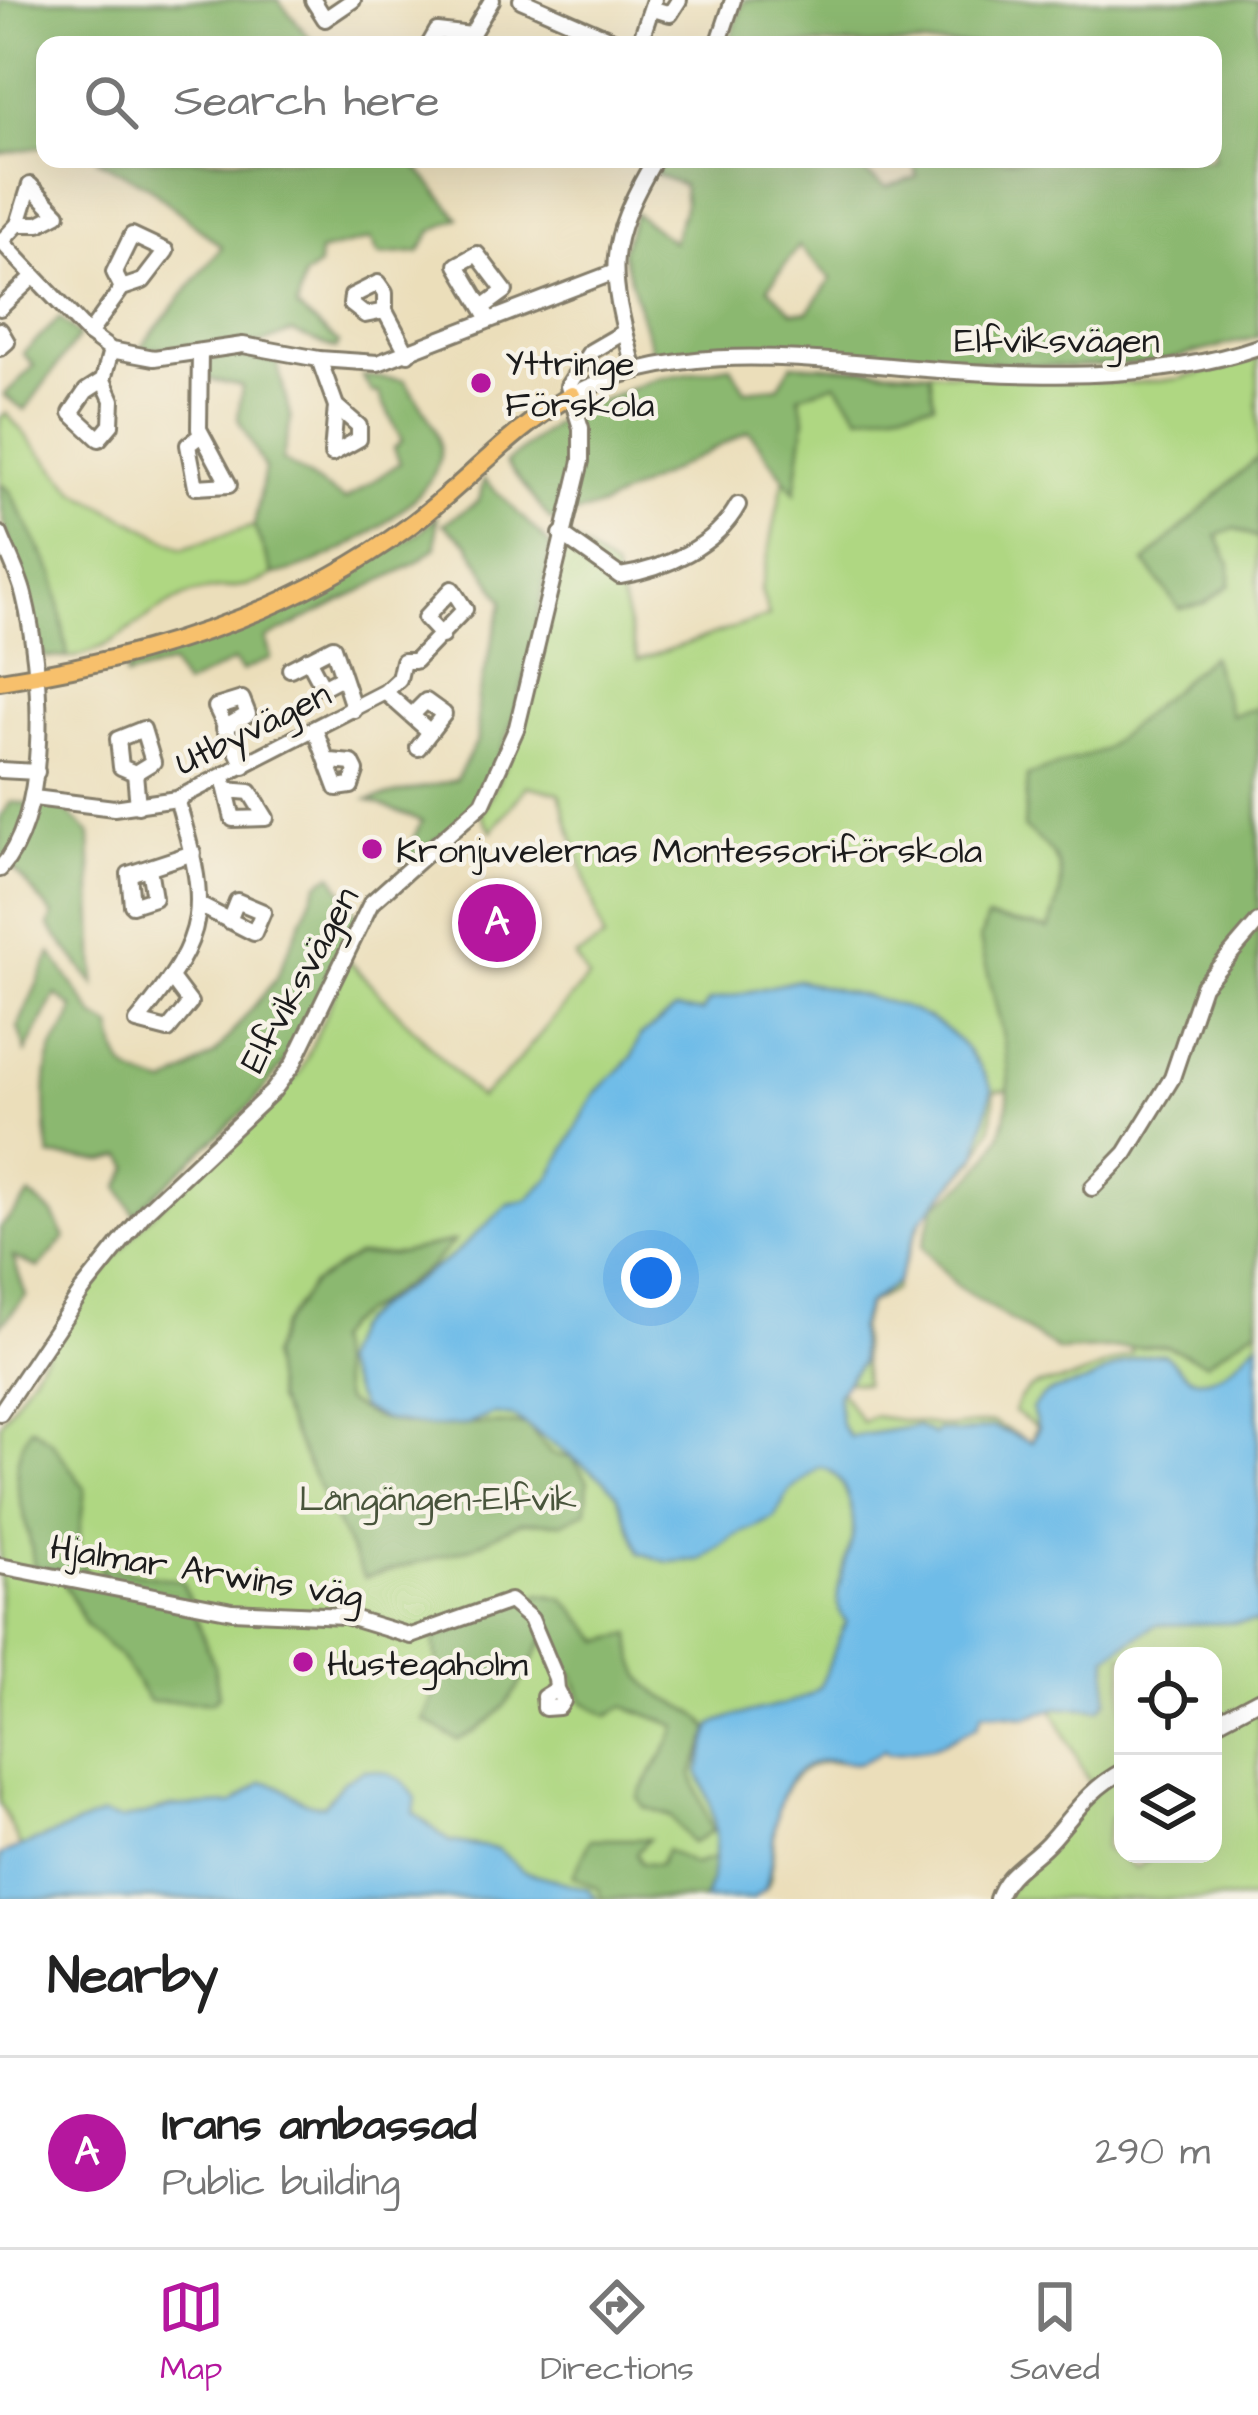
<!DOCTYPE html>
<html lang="en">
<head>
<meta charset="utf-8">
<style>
  :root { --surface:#fff; --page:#f6f6f6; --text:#222; --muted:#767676; --line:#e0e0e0; --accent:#b5179e }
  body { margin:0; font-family:"Architects Daughter",sans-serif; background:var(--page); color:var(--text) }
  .controls { position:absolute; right:36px; bottom:36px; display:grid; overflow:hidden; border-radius:24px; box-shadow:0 12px 48px #0002 }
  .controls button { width:108px; height:108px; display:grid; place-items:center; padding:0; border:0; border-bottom:3px solid var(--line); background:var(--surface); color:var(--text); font:60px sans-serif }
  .you { position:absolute; left:651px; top:1278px; width:42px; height:42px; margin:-30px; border:9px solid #fff; border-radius:50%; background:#1a73e8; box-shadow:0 0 0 18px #1a73e833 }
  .badge { display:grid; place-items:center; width:78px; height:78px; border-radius:50%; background:var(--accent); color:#fff; font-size:39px; font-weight:700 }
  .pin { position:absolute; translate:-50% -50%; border:6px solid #fff; box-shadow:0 3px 12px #0006 }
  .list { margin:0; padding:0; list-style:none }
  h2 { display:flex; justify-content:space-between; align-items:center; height:156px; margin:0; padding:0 48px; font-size:51px }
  h2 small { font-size:39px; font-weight:400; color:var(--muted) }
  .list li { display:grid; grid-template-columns:78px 1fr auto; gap:36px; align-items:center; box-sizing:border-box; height:192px; padding:0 48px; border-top:3px solid var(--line) }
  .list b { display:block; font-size:45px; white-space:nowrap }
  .list p { margin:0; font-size:39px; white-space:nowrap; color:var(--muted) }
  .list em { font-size:39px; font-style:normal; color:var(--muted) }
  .icon { flex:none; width:66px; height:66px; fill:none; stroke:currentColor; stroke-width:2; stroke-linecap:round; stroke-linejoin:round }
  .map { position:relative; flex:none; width:1258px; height:1899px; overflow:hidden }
  .search { position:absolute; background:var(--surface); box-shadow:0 12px 48px #0002; left:36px; right:36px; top:36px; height:132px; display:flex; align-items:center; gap:30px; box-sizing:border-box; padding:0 42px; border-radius:24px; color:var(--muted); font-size:45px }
  .sheet { height:348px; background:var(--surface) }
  nav { display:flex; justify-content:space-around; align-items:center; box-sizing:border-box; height:168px; border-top:3px solid var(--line); background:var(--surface); font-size:33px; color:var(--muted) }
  nav a { display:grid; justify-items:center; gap:6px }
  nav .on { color:var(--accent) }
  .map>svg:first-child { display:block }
  .green { fill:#afd782; stroke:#667a4f; stroke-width:3; fill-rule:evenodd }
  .forest { fill:#8bb870; stroke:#546a46; stroke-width:3; fill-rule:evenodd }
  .water { fill:#6ebce8; stroke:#456c82; stroke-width:3 }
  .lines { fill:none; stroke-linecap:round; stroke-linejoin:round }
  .minor-casing { stroke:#847d6b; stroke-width:20 }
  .major-casing { stroke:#847d6b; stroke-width:22 }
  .minor { stroke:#fff; stroke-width:14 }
  .major { stroke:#f7c06c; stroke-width:16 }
  .poi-dot { fill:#b5179e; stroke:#f7f3e8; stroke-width:4.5 }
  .labels { text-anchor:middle; stroke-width:9; stroke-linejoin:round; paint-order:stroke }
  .street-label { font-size:36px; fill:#1c1c1c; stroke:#f7f3e8 }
  .poi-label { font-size:36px; fill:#1c1c1c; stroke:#f7f3e8; text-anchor:start }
  .park-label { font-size:36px; fill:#48543b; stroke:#f7f3e8 }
</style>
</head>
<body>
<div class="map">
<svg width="1258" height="1899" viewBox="0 0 1258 1899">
  <rect width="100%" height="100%" fill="#f7f3e8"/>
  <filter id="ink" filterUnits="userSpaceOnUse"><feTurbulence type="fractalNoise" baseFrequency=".00833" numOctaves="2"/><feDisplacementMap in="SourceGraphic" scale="24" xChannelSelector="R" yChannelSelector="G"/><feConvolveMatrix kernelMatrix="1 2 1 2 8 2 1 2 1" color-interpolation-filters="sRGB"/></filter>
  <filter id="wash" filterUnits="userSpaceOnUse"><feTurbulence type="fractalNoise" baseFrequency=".004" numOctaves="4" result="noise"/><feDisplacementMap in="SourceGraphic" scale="48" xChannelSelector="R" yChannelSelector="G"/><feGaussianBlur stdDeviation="2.7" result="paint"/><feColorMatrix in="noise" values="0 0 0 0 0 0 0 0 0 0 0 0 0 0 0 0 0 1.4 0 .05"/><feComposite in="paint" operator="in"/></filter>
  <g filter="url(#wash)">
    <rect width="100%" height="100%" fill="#ebdeba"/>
    <!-- green -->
    <g class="green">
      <path d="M1258 358V1899H1001L1094 1792 1052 1708 1026 1717 983 1712 977 1726 932 1748 889 1754 884 1750C849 1772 833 1753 805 1769 759 1796 782 1873 765 1889 761 1893 755 1894 752 1899H45L0 1803V1424L82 1299 143 1223 300 1073 349 961 479 1098 503 1078 588 978 575 957 604 939 559 793 527 786 492 831 481 815 505 766 567 536 614 570 638 660 769 616 761 590 807 365 1133 383 1178 379ZM1078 1063 1115 1303 1132 1353C1114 1361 1096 1371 1078 1377 1051 1387 1024 1376 1014 1412L1036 1427 1031 1442 993 1422 951 1427 873 1416 862 1422 840 1390 845 1381 865 1384 860 1329 868 1304 894 1290 923 1217 976 1160 991 1128 995 1091 1009 1090ZM1123 1656H1213V1854H1156L1136 1869 1104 1848 1111 1818 1123 1810Z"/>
      <path d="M6 413 76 492 183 548 254 526 273 575C246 593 212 584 183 597 143 614 112 652 68 658L54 575 9 490 0 484V418Z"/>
    </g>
    <!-- forest -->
    <g class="forest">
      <polygon points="0,0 278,0 316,45 45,45 45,146 0,154"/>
      <path d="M744 0H1258V337L1155 363 1070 367 792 350 653 354 622 252 635 213 673 242 685 204 683 185 655 174 663 159H844L886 187 917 177 913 159H1213V45H728ZM799 246 831 279 808 312H793L768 288Z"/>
      <polygon points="96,159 410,159 459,218 432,231 419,252 379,255 371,239 319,252 319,266 304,276 297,308 339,343 336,349 292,332 262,343 139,349 222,247 149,187"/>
      <polygon points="60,318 79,336 25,410 4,395 34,366 23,353"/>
      <path d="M221 354 277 362 291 420 282 460 345 500 400 463 394 448 402 441 378 392 373 394 362 376 405 380C417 401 442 430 440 455 435 505 319 570 273 575L254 526 265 469 238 419 242 386 208 379 209 361Z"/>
      <polygon points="792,364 930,373 934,403 860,416 836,383 799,396 805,418 795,493 749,431 602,506 551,521 506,463 565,415 655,379 731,366 745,390 778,387"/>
      <polygon points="1258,457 1258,538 1234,528 1217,536 1230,564 1230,585 1203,604 1179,609 1145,562"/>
      <path d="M484 479 551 546C537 625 518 750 467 813 449 834 422 849 400 865L422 821 368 800 456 780 478 739V697L503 601 468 544 443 524 479 501Z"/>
      <path d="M0 484 9 490 54 575 68 658 44 657C30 600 0 539 0 484Z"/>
      <polygon points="437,516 436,547 416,563 266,639 271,658 242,671 234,661 184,686 171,664 126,677 125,672 140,661 278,614 422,531"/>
      <path d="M1211 656 1231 715 1258 708V1327L1206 1363 1166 1346 1059 1351 957 1286 922 1247 935 1205C1049 1136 1002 1044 980 939L987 918 1049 929C1067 877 1070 863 1024 828L1027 776 1103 750Z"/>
      <polygon points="11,802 63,808 90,834 95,985 49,926 53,915 0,853 0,818"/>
      <path d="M332 874 358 916 290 1055 254 1102 134 1214 119 1187 130 1167 123 1156 104 1161 50 1156C45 1129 42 1077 52 1051 58 1034 71 1027 73 1008L56 994 26 1052 18 1027 51 953 95 1017 112 1027C120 1073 124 1073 167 1085L215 1054 276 979 318 883Z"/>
      <polygon points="30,1195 53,1214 65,1238 39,1268 13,1257 26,1296 0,1326 0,1228"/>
      <path d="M454 1241 430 1267 343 1326 333 1341 344 1400C401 1442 463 1418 527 1425L551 1454 572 1458 588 1481 586 1511 562 1523 521 1522 470 1548 364 1578 276 1400 270 1357 281 1327 312 1284 357 1255H391Z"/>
      <path d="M31 1427 53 1443 85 1489 77 1553 89 1577 104 1583 100 1567 182 1581 214 1665 219 1696 212 1702 149 1701 120 1657 86 1625 58 1571 34 1567C28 1506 0 1476 31 1427Z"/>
      <path d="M539 1594 563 1598 602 1641 631 1634C635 1714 689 1691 710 1731L692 1774 712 1831 692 1843 671 1816 644 1807 638 1798C649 1771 667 1754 677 1726L624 1706 608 1716 582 1701 574 1676 543 1640C522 1685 503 1720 458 1740L424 1720 441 1678 433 1638Z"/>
      <polygon points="591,1839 649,1839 636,1853 641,1863 659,1865 666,1850 694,1864 718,1857 705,1899 602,1899 598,1889 573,1876"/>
    </g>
    <!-- water -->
    <g class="water">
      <path d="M798 980C882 1004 949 999 992 1089L977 1155 919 1222 897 1282 867 1304 858 1329 861 1362 838 1394 841 1425 850 1437 917 1426 934 1435 938 1430 961 1433 993 1427 1032 1442 1038 1429 1032 1409C1047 1384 1068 1391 1091 1380 1117 1367 1133 1353 1164 1354 1173 1360 1178 1369 1187 1375 1212 1392 1243 1356 1258 1341V1622L1155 1625 1108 1656 1107 1700 1100 1709 1060 1707 1026 1717 983 1712 977 1726 932 1748 889 1754 884 1750C846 1775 852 1756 822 1761 763 1771 779 1851 765 1889L752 1899H705C721 1854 719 1816 698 1772L712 1725C737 1710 810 1707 821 1684 830 1664 837 1640 846 1622 824 1597 852 1558 853 1530 855 1509 842 1467 819 1468L789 1492 774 1518 733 1537 701 1560 668 1562 640 1553 617 1494 603 1479 514 1417 493 1414 467 1425 432 1427 386 1420 361 1408 340 1363 352 1329 376 1307 451 1257 509 1204 527 1200 550 1178 594 1095 632 1057 640 1036 676 1009 702 1012 709 1001Z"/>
      <path d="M364 1770C387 1770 403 1778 416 1798L414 1813 449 1841 498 1849 523 1871 588 1889 596 1899H0V1855L102 1815 121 1820 171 1807 232 1804 262 1782C288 1783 296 1807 324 1805L343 1782Z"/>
    </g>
  </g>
  <g filter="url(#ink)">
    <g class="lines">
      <!-- minor casing -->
      <g class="minor-casing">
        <g id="minor">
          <polyline points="313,0 325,19 353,0"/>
          <polyline points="521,0 624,45"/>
          <polyline points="654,9 670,14 679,0"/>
          <polyline points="429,45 437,31 471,35"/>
          <polyline points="465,45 492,0"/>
          <polyline points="639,45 654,0"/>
          <polyline points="718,45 733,0"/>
          <polyline points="0,240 89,334 111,350 154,358 243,345 319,359 378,363 615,272"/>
          <polyline points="2,241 18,224 39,224 58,214 30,185 18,224"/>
          <polyline points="483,307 505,291 477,254 457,265 489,319"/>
          <polyline points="0,308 32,278"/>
          <polyline points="385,311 385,293 378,283 352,296 351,304 365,315 385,311 408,354"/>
          <polyline points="0,330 7,342 0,348"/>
          <polyline points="89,334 122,288 143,281 166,251 132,235 114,272 122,288"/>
          <polyline points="200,352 199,429 229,485 196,487 188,445 201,435"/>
          <polyline points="319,359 336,406 332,454 359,439 359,426 336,406"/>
          <path d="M634 368C610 271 602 250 655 159"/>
          <polyline points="103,380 112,400 111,425 99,439 71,413 86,391 103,380 111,350"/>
          <path d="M572 395C676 340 800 359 913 368 1022 377 1154 383 1258 347"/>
          <path d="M0 534C8 554 19 575 24 595 42 668 52 810 0 869"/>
          <path d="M561 534 620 576C665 569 716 546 738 505"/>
          <polyline points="308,659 323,687 340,678"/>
          <polyline points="290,669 333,647 354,710"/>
          <polyline points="385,692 430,732 444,714 426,701 412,715"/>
          <polyline points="224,728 248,714 242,699 216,707 244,766"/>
          <polyline points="315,729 337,788 351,786 356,771 352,763 331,761"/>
          <polyline points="418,748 430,732"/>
          <polyline points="0,770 37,772"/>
          <polyline points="135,773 153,762 143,729 118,739 121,767 135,773 138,806"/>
          <polyline points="223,777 233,819 266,818 250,792 226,790"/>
          <polyline points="34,798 114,808 177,799 385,692 399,679 403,661 415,661 465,609 452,589 425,618 442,636"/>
          <polyline points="149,868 154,898 132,905 129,874 193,853"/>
          <polyline points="201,906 254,933 263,912 237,901 229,921"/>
          <path d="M172 979 190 1003 168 1030 137 1022C211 931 209 909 177 799"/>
          <polyline points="1092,1188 1126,1153 1172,1078 1203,986 1258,922"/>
          <polyline points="0,1413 82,1291 146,1211 273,1091 293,1064 371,903 483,803 517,727 581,461 581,428 568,386 590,352 621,334"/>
          <polyline points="0,1566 232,1611 345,1616 411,1636 510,1601 531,1619 556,1678 557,1689 544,1697 545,1708 559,1707 563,1701 557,1689"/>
          <polyline points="1213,1724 1258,1700"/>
          <path d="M997 1899C1006 1872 1029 1863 1048 1843 1074 1815 1087 1790 1123 1771"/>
        </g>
      </g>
      <!-- major casing -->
      <g class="major-casing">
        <path id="major" d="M0 681C144 659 289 615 408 527 465 485 510 430 572 395"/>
      </g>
      <!-- minor -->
      <use href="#minor" class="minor"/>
      <!-- major -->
      <use href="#major" class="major"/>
    </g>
  </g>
  <!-- markers -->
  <g class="poi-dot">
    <circle cx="481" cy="383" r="12"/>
    <circle cx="372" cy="849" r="12"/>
    <circle cx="303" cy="1662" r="12"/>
  </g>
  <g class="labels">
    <!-- street labels -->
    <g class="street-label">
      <text x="1057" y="352">Elfviksvägen</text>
      <text transform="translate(252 727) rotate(-26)" y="13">Utbyvägen</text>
      <text transform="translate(298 979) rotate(-61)" y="13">Elfviksvägen</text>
      <text transform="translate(207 1570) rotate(9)" y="13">Hjalmar Arwins väg</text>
    </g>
    <!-- poi labels -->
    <g class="poi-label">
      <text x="505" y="375">Yttringe<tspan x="505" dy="41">Förskola</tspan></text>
      <text x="396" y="862">Kronjuvelernas Montessoriförskola</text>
      <text x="327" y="1675">Hustegaholm</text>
    </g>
    <!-- park labels -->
    <g class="park-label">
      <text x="438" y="1510">Långängen-Elfvik</text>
    </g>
  </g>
</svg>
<div class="controls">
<button><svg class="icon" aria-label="locate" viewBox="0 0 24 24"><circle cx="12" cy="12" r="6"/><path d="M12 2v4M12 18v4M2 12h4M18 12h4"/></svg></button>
<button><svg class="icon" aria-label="layers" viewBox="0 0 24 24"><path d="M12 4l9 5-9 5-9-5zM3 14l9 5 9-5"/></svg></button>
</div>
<div class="you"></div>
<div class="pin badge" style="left:497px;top:923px">A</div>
<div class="search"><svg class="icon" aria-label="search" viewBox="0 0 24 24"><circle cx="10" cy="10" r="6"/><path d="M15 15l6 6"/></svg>Search here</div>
</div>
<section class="sheet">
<h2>Nearby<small></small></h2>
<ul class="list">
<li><span class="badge">A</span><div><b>Irans ambassad</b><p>Public building</p></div><em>290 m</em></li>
</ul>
</section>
<nav>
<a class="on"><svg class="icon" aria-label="map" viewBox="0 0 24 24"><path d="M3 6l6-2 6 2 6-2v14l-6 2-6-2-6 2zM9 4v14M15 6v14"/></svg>Map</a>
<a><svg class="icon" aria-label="directions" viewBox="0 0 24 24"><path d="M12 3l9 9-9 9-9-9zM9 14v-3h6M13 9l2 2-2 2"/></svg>Directions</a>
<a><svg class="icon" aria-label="saved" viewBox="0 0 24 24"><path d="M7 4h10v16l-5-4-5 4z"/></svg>Saved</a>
</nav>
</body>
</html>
